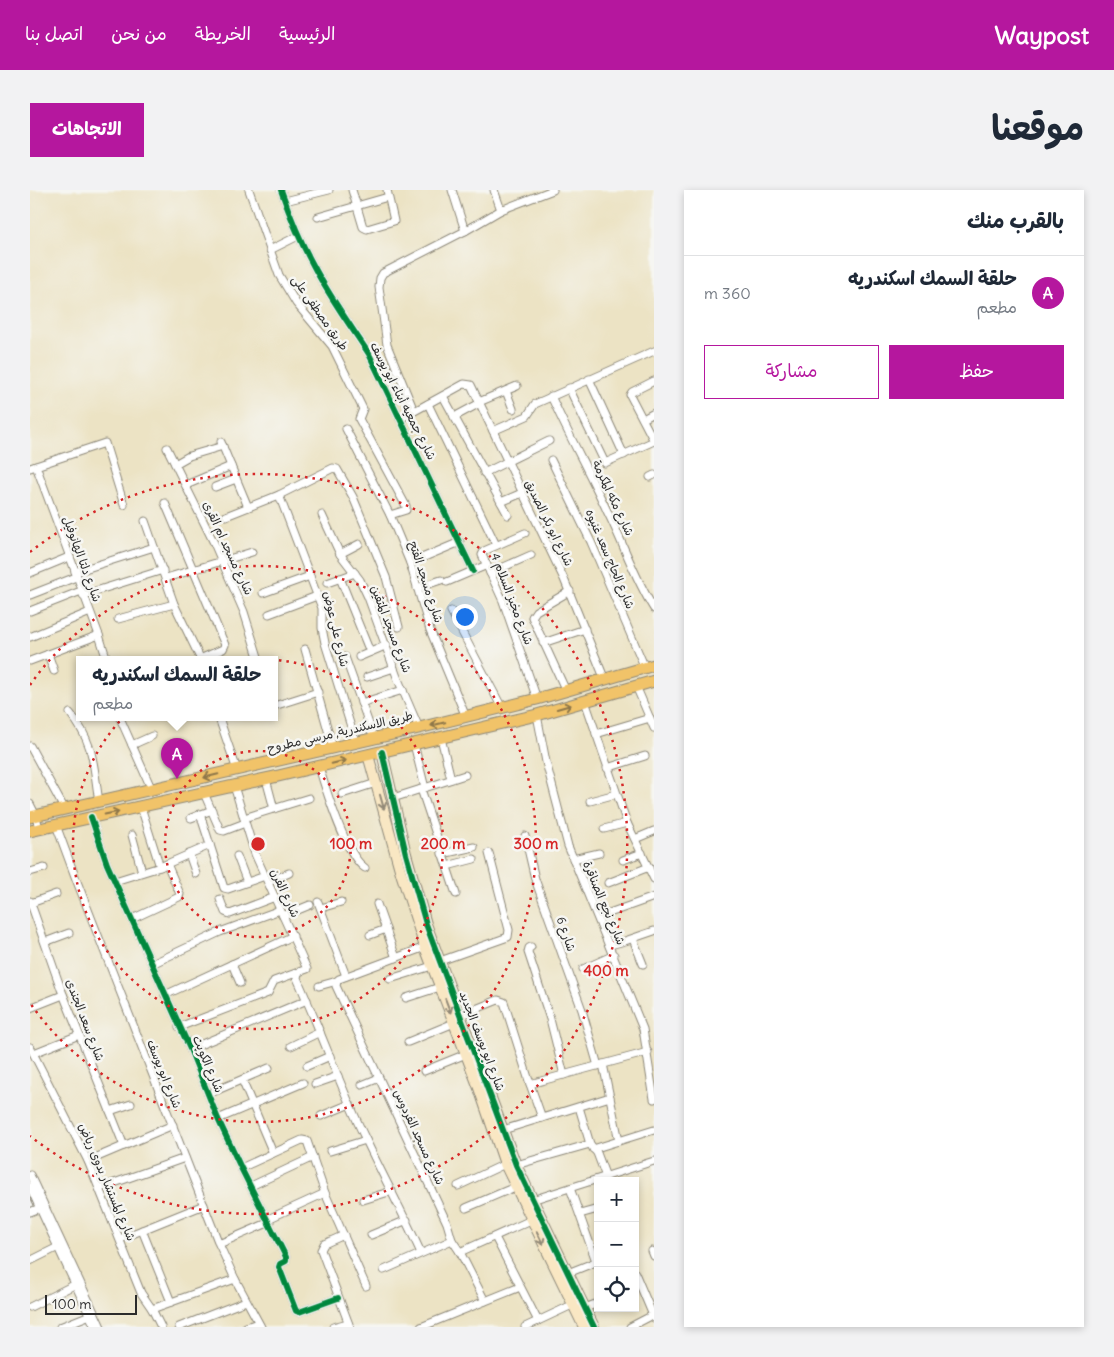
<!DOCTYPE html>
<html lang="ar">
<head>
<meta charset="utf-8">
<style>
  :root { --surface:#fff; --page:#f2f2f3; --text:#1f2937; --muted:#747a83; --line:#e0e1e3; --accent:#b5179e }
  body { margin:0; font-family:Delius,"Playpen Sans Arabic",sans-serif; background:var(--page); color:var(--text); direction:rtl }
  .controls { position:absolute; right:15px; bottom:15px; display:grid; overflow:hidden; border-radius:0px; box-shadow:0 2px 8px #0003 }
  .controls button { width:45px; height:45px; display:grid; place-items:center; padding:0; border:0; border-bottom:1px solid var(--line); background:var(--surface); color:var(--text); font:25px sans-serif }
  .scale { position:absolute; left:15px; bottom:12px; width:92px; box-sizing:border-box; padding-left:5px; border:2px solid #2b2b2b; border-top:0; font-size:14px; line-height:18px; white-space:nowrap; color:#2b2b2b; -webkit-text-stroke:4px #f6f6f2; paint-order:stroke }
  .you { position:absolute; left:434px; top:426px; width:18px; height:18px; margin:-12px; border:4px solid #fff; border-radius:50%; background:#1a73e8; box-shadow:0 0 0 8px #1a73e833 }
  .badge { display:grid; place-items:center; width:32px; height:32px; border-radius:50%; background:var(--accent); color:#fff; font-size:16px; font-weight:700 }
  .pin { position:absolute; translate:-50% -41px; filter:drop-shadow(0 1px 2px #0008) }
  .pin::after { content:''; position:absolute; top:26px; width:18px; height:15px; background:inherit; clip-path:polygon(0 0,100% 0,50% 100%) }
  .popup { position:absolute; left:46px; top:466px; width:202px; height:65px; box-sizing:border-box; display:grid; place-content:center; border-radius:0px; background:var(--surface); filter:drop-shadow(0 1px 4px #0005); font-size:16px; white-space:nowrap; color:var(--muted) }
  .popup b { font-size:19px; color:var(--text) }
  .popup::after { content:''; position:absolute; left:50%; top:100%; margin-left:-10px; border:10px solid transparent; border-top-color:var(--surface) }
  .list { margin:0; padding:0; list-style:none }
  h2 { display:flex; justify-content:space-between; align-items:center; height:65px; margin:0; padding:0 20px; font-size:21px }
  h2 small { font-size:16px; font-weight:400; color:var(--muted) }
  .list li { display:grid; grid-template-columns:32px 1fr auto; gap:15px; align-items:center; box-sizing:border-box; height:75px; padding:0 20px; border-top:1px solid var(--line) }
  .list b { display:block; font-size:19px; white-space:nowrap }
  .list p { margin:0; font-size:16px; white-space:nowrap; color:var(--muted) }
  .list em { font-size:16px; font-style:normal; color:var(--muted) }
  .actions { display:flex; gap:10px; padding:15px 20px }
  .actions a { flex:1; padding:11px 0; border:1px solid var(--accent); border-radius:0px; text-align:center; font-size:18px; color:var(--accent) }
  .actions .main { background:var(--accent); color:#fff }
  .icon { flex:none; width:28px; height:28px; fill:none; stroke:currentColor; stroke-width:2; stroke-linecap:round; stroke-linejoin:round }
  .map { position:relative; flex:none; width:624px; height:1137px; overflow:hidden; direction:ltr; border-radius:0px }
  header { display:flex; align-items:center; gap:30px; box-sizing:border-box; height:70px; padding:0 25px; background:var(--accent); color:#fff }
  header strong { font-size:24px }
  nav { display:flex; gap:28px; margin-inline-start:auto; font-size:18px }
  .intro { display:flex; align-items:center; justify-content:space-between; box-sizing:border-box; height:120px; padding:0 30px }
  h1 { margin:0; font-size:35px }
  .button { padding:12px 22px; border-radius:0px; background:var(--accent); color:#fff; font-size:18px; font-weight:700 }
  main { display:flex; gap:30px; padding:0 30px }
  aside { flex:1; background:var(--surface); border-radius:0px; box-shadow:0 2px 8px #0003 }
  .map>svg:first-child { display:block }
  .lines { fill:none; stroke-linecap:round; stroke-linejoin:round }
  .street-casing { stroke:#8c8778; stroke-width:9 }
  .secondary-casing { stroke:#8c8778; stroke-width:12 }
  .primary-casing { stroke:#8c8778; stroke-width:13 }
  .street { stroke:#fff; stroke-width:7 }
  .secondary { stroke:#f9e7c3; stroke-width:10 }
  .primary { stroke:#f1c369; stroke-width:11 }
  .cycleway-casing { stroke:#f6f6f2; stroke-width:9 }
  .cycleway { stroke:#00873e; stroke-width:6 }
  .oneway { stroke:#8e774a }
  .oneway2 { stroke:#928977 }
  .ring { fill:none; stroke:#d62828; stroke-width:2.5; stroke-dasharray:2.5 5 }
  .labels { text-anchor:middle; stroke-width:5; stroke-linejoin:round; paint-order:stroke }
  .street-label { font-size:12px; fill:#2b2b2b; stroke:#f6f6f2 }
  .centre { fill:#d62828; stroke:#f6f6f2; stroke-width:2.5 }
  .ring-label { font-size:15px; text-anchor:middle; font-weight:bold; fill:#d62828; stroke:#f6f6f2; stroke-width:5; stroke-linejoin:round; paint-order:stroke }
</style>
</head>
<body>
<header>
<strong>Waypost</strong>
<nav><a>الرئيسية</a><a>الخريطة</a><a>من نحن</a><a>اتصل بنا</a></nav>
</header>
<div class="intro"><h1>موقعنا</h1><a class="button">الاتجاهات</a></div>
<main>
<aside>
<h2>بالقرب منك<small></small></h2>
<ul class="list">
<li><span class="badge">A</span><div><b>حلقة السمك اسكندريه</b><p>مطعم</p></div><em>360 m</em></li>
</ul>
<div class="actions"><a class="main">حفظ</a><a>مشاركة</a></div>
</aside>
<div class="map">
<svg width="624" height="1137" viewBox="0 0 624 1137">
  <rect width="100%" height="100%" fill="#f6f6f2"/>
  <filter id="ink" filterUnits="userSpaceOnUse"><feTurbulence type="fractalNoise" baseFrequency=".02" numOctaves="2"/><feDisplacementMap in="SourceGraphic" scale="10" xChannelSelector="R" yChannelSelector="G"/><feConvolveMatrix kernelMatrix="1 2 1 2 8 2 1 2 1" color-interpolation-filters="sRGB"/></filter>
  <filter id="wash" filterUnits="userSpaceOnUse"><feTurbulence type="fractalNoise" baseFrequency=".0096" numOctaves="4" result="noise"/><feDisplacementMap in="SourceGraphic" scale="20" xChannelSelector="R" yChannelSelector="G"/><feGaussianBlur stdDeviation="1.12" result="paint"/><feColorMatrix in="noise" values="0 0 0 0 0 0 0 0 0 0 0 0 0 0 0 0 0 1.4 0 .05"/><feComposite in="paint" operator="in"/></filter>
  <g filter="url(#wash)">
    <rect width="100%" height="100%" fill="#ece3c4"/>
  </g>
  <g filter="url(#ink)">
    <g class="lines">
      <!-- street casing -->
      <g class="street-casing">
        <g id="street">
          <polyline points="219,0 249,85 266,113 302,156 333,219 329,229 376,316 376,320 360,325"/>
          <path d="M251 0C260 26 270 51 283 75 299 106 320 135 339 164L443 381"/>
          <polyline points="322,0 333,37 337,39 364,31 357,0"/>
          <polyline points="422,0 435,41"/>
          <polyline points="464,0 471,20"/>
          <polyline points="255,11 299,0"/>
          <polyline points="288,27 358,7"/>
          <polyline points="240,60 268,46"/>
          <polyline points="559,189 594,265"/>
          <polyline points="539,198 575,273 624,251 600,205 602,202 624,191"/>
          <polyline points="476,201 483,219"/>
          <polyline points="413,206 478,325"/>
          <path d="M521 206C539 246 560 284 578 323 594 355 605 389 624 419"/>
          <polyline points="449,212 487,196"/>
          <polyline points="398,214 466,355"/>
          <polyline points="384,221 357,155 349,97 350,88 353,83 435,41 471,20 523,0"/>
          <polyline points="424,227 450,213"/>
          <polyline points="370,229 434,194 441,195 534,389 575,490"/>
          <polyline points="613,229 624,223"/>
          <polyline points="316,239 360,325 380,373 400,440 436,527"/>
          <polyline points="463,241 497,226 505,214 624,161"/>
          <polyline points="191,252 218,317"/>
          <polyline points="137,258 184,353 214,422 229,470"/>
          <polyline points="521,270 561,352 615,478"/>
          <polyline points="145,274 159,266 193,256"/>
          <polyline points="6,276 69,445 77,470"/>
          <polyline points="0,278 75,253 94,315"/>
          <polyline points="454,283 519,251"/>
          <polyline points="620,287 624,285"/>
          <polyline points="156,295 201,276"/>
          <polyline points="185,297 206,289"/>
          <polyline points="249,305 292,418 292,438 295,453 326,553"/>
          <polyline points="471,312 492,303"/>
          <polyline points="135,313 195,455 193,459 170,469"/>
          <polyline points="292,325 310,364 330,390 338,407 367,487 389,538"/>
          <polyline points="196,326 249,305 303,278 307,279 323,307 356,387 369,437"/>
          <polyline points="115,331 144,414 171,470"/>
          <polyline points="495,343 454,361 452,365 473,411 507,509"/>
          <polyline points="310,364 329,354"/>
          <polyline points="380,373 430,352"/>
          <polyline points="45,382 124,357"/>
          <polyline points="0,383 39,367"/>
          <polyline points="460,383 501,365"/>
          <polyline points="136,388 222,362"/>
          <polyline points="310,388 340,462"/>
          <polyline points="417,392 457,375"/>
          <polyline points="297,393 325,383"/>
          <polyline points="387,398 411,390"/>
          <polyline points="233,403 280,386"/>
          <polyline points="0,405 46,387"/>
          <polyline points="53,405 133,380"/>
          <polyline points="0,421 51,401"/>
          <polyline points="421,421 472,518"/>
          <polyline points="239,424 287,406"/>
          <polyline points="88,429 144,414"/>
          <polyline points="0,447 60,422"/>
          <polyline points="513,453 555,439"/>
          <polyline points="275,459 303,558"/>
          <polyline points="18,464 24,481"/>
          <polyline points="315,467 344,548"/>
          <polyline points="329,467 357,455"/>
          <polyline points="0,471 69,445"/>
          <polyline points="337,487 364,478"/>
          <polyline points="606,496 624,538"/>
          <polyline points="536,501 502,427 506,421 540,401"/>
          <polyline points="555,511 597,633 624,689"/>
          <polyline points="331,513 373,500"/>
          <polyline points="244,516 288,502"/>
          <path d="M40 523C65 554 63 574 69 612"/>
          <polyline points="507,525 516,572 538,656 613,839 624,909"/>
          <polyline points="90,528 122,600"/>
          <polyline points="189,528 207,580"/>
          <polyline points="566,544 620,528"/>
          <polyline points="411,548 421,589"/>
          <polyline points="384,554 395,598"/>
          <polyline points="102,555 122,546"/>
          <polyline points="0,556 35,620"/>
          <path d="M289 577C296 600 316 666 335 678"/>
          <polyline points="577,578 615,566"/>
          <polyline points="236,589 244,619"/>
          <polyline points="391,599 426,704"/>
          <polyline points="174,603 190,640 194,641 215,633"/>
          <polyline points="312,604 346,593"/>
          <polyline points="363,608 435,585"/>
          <polyline points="560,611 586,604"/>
          <polyline points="0,614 6,626 9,639"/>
          <polyline points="111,617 130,677"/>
          <polyline points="170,624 194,698 198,699 235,686"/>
          <polyline points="61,627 77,674 160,859 188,929 211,978 256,1067 256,1071 250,1074 249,1077 266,1121 269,1122 308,1108"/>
          <polyline points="161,628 182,620"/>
          <polyline points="214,628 279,608"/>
          <polyline points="26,635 46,689 189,1054 205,1089 231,1137"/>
          <polyline points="574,639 597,633"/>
          <polyline points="102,645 112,682"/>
          <polyline points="495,646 505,689 552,820 568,876"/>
          <polyline points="605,649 624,641"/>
          <polyline points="159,664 166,684"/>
          <polyline points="412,664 444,657"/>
          <polyline points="207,666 217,692"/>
          <polyline points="543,669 569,663"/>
          <polyline points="593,670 612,663"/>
          <polyline points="417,676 444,669"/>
          <polyline points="0,682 14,678"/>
          <polyline points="85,691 130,677 180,655"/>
          <polyline points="238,692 259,683"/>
          <polyline points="578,693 619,677"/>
          <polyline points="190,709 195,722 200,724 245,707"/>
          <polyline points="0,711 31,799 94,956"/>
          <polyline points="288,712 316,786"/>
          <polyline points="1,713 26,704"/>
          <polyline points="347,714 366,768"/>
          <polyline points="291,718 311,712"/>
          <polyline points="253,726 280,715"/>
          <polyline points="568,727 624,707"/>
          <polyline points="102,729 149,707 150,704 137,674"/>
          <polyline points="340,745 356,739"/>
          <polyline points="603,749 613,774"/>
          <polyline points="15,752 39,743"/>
          <polyline points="580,755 595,751 624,741"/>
          <polyline points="501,757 499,758 498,762 520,829 534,885"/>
          <polyline points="410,771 478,747 479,740 459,663"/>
          <polyline points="122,774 190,742 250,720"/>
          <polyline points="202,774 210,793"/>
          <polyline points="553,779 584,765"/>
          <path d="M268 783 267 788C291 841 310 897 336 950 354 988 374 1025 391 1063"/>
          <polyline points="360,789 402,776"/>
          <polyline points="307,791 306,796 417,1033 422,1050 430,1062 455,1111"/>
          <polyline points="289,796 307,791 309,789 395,757"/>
          <polyline points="135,805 263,746"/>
          <polyline points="376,808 410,797"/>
          <polyline points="0,818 33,805"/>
          <polyline points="431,825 468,810 474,812 500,894 512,928"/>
          <polyline points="149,837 238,803 244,791 277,779 225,664 204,596"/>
          <polyline points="378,852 424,833"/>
          <polyline points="261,856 290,842"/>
          <polyline points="0,857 58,971 111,1103 122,1119 131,1137"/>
          <polyline points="160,859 277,810"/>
          <polyline points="4,863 49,845"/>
          <polyline points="573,874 589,951"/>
          <polyline points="277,876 300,866"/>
          <polyline points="394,881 436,864"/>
          <polyline points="212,890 243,963"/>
          <polyline points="285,894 308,886"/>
          <polyline points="500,894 618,862"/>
          <polyline points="332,895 349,888"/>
          <polyline points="178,904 239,878"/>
          <polyline points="549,917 560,954 567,963 576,987"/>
          <polyline points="80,921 101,914"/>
          <polyline points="291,926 320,914"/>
          <polyline points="188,929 273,893"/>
          <polyline points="473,940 580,907"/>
          <polyline points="563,959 624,940"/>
          <polyline points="300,961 336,950"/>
          <polyline points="58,971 143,935"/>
          <polyline points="486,975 560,954"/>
          <polyline points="211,978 272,950 277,951 295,1003 336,1096"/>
          <polyline points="0,985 71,1137"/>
          <polyline points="221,996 283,967"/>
          <polyline points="428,996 475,974"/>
          <polyline points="0,997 65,1137"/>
          <polyline points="70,998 155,968"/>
          <polyline points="540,998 566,1071"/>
          <polyline points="333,1010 362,1001"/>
          <polyline points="502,1010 624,971"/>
          <polyline points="436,1018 485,997"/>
          <polyline points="0,1022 10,1018"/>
          <polyline points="550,1024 568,1019"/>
          <polyline points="238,1029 295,1003"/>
          <polyline points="112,1040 141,1112"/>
          <polyline points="314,1045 294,1054 291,1060 320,1137"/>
          <polyline points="341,1045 377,1030"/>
          <polyline points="465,1047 508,1131"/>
          <polyline points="90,1049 174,1015"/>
          <polyline points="189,1054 240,1032"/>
          <polyline points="622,1061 624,1066"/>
          <polyline points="430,1062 501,1030"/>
          <polyline points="0,1071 28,1057"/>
          <polyline points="354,1080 422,1050"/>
          <polyline points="538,1083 568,1071"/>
          <polyline points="605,1083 624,1128"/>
          <polyline points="0,1117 46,1094"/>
          <polyline points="555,1118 568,1113"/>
          <polyline points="122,1119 205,1089"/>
          <polyline points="30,1137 60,1125"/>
          <polyline points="149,1137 216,1111"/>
          <polyline points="216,1137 228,1133"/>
          <polyline points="303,1137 318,1133"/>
          <polyline points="391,1137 490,1097"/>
          <polyline points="495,1137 542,1115"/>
          <polyline points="600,1137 623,1125"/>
        </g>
      </g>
      <!-- secondary casing -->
      <g class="secondary-casing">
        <g id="secondary">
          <polyline points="352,562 376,664 396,734 486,975 564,1137"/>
          <polyline points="338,565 371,683 395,757 449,898 475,974 554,1137"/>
        </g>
      </g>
      <!-- primary casing -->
      <g class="primary-casing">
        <g id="primary">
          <polyline points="0,627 389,538 507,509 624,475"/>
          <polyline points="0,641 244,587 468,534 507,525 624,491"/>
        </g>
      </g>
      <!-- street -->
      <use href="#street" class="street"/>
      <!-- secondary -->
      <use href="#secondary" class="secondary"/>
      <!-- primary -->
      <use href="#primary" class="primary"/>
      <!-- cycleway casing -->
      <g class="cycleway-casing">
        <g id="cycleway">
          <path d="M251 0C260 26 270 51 283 75 299 106 320 135 339 164L443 381"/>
          <polyline points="352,562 376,664 396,734 486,975 564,1137"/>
          <polyline points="61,627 77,674 160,859 188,929 211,978 256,1067 256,1071 250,1074 249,1077 266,1121 269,1122 308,1108"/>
        </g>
      </g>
      <!-- cycleway -->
      <use href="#cycleway" class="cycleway"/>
    </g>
    <!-- one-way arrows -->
    <defs><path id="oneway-shaft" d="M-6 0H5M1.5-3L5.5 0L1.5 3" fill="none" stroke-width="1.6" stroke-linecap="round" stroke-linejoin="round" transform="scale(1.25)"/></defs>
    <g class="oneway">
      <use href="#oneway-shaft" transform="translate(534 517) rotate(-16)"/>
      <use href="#oneway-shaft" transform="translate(408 534) rotate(166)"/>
      <use href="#oneway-shaft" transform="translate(309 572) rotate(-13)"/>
      <use href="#oneway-shaft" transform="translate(181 586) rotate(167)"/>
      <use href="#oneway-shaft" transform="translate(82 623) rotate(-12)"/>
    </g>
    <g class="oneway2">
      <use href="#oneway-shaft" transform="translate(352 612) rotate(74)"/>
      <use href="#oneway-shaft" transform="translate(418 816) rotate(69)"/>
      <use href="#oneway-shaft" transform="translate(510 1048) rotate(64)"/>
    </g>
  </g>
  <!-- distance rings -->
  <g class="ring">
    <circle cx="228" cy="654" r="93"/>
    <circle cx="228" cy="654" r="185"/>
    <path d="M0 495A278 278 0 1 1 0 813"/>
    <path d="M0 362A370 370 0 1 1 0 946"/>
  </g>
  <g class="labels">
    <!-- street labels -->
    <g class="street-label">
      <text transform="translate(290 123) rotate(55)" y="4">طريق مصطفى على</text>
      <text transform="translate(373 211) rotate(63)" y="4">شارع جمعيه أبناء ابو يوسف</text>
      <text transform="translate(583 308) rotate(65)" y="4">شارع مكه المكرمة</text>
      <text transform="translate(519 333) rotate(64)" y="4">شارع ابو بكر الصديق</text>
      <text transform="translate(198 358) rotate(65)" y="4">شارع مسجد ام القرى</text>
      <text transform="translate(52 369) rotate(70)" y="4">شارع دلتا الهانوفيل</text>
      <text transform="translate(580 369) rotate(67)" y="4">شارع الحاج سعد غنيوه</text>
      <text transform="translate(396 392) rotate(72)" y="4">شارع مسجد الفتح</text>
      <text transform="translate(482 409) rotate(69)" y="4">شارع مخبز السلام 4</text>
      <text transform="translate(306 439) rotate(77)" y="4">شارع على عوض</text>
      <text transform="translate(361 439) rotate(69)" y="4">شارع مسجد المتقين</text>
      <text transform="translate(310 542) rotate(-13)" y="4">طريق الاسكندرية, مرسى مطروح</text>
      <text transform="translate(255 703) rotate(65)" y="4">شارع الفرن</text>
      <text transform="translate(574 713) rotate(67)" y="4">شارع نجع الصناقرة</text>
      <text transform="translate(536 744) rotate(71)" y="4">شارع 6</text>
      <text transform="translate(55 830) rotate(69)" y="4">شارع سعد الجندى</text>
      <text transform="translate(452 851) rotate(69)" y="4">شارع ابو يوسف الجديد</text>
      <text transform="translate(178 874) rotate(67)" y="4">شارع الكويت</text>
      <text transform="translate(134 884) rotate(68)" y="4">شارع ابو يوسف</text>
      <text transform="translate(389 947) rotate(65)" y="4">شارع مسجد الفردوس</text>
      <text transform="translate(77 992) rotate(67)" y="4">شارع المستشار بدوى رياض</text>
    </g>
  </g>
  <circle cx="228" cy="654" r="8" class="centre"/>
  <g class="ring-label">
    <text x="321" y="659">100 m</text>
    <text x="413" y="659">200 m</text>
    <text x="506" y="659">300 m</text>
    <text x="576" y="786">400 m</text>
  </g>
</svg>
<div class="controls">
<button>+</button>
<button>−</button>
<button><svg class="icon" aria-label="locate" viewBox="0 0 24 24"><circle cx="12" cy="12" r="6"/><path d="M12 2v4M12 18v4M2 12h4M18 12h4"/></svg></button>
</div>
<div class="scale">100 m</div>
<div class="you"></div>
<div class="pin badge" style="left:147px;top:589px">A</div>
<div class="popup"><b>حلقة السمك اسكندريه</b>مطعم</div>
</div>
</main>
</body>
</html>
